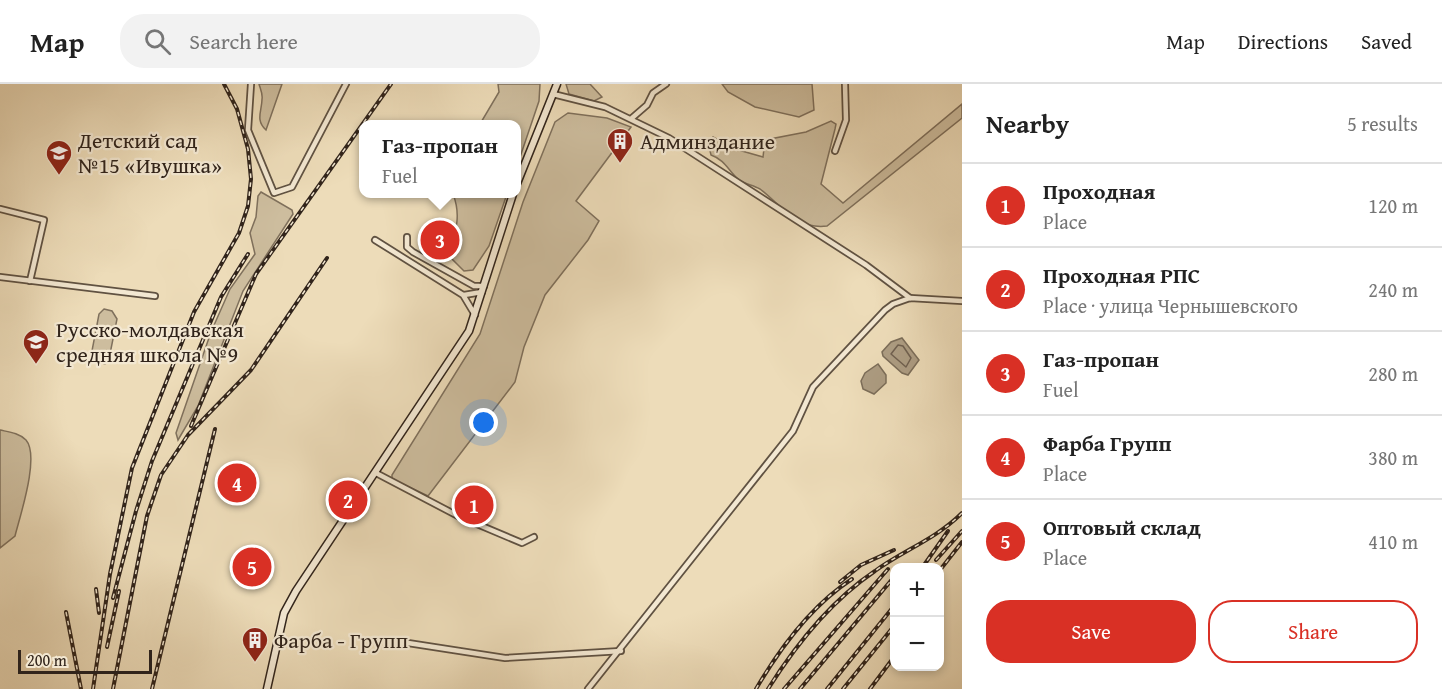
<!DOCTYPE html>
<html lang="en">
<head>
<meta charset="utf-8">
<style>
  :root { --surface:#fff; --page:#f2f2f2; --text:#222; --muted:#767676; --line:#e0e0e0; --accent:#d93025 }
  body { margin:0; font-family:"Gentium Book Plus",serif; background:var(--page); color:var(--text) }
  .controls { position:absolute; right:18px; bottom:18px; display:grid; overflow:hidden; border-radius:12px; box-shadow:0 3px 9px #0003 }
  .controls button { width:54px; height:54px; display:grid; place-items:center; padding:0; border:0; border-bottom:2px solid var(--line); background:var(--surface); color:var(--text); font:30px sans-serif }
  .scale { position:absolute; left:18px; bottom:15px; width:134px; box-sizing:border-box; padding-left:6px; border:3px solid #31241b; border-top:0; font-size:16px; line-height:21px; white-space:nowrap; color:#31241b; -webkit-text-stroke:4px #f3e8d2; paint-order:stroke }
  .you { position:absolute; left:484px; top:339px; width:21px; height:21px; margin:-15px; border:4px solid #fff; border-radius:50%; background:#1a73e8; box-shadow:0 0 0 9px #1a73e833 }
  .badge { display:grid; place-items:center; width:39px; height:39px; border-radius:50%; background:var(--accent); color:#fff; font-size:20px; font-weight:700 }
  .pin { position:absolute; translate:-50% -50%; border:3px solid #fff; box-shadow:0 2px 6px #0006 }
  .popup { position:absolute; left:359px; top:36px; width:162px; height:78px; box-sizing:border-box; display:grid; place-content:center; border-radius:12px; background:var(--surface); filter:drop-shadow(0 2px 4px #0005); font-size:20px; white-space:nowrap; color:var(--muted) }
  .popup b { font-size:22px; color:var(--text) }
  .popup::after { content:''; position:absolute; left:50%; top:100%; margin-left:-12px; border:12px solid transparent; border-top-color:var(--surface) }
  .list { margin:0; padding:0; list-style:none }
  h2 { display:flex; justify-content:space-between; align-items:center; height:78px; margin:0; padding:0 24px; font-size:26px }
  h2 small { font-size:20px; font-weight:400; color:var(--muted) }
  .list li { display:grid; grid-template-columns:39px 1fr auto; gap:18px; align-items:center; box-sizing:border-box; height:84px; padding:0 24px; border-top:2px solid var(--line) }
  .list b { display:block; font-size:22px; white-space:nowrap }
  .list p { margin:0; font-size:20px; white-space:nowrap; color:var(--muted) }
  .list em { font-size:20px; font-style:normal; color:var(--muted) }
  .actions { display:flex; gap:12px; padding:18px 24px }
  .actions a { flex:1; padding:14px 0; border:2px solid var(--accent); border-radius:24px; text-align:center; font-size:21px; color:var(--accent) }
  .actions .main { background:var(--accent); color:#fff }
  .icon { flex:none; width:33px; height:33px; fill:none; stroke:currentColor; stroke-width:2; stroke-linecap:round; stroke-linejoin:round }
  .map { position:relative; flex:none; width:962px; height:605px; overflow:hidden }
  header { display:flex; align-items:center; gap:36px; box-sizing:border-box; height:84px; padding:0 30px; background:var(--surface); border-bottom:2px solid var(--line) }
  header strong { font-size:28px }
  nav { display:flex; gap:33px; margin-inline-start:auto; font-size:21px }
  .search { width:420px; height:54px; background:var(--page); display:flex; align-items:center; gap:15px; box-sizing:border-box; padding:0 21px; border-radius:24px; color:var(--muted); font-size:22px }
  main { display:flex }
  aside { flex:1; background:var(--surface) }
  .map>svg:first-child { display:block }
  .green { fill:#cdbd9e; stroke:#7f705c; stroke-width:1.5 }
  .water { fill:#ad9d83; stroke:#7b6d59; stroke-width:1.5 }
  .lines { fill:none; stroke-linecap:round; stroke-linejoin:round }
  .shore { stroke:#6f604f; stroke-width:1.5 }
  .minor-casing { stroke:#605242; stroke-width:8 }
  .secondary-casing { stroke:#31241b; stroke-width:9 }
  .minor { stroke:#f3e8d2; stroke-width:4.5 }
  .secondary { stroke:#f3e8d2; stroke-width:6 }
  .rail-casing { stroke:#31241b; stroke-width:4 }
  .rail { stroke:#f3e8d2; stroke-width:1.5; stroke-dasharray:4.5; stroke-linecap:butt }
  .labels { text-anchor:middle; stroke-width:4.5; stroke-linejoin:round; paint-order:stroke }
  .poi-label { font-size:22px; fill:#31241b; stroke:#f3e8d2; text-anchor:start }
</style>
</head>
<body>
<header>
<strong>Map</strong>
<div class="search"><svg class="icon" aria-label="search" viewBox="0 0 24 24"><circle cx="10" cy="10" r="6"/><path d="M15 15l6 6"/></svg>Search here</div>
<nav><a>Map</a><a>Directions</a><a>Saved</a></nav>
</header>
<main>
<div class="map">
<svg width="962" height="605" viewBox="0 0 962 605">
  <rect width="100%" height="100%" fill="#eddcb9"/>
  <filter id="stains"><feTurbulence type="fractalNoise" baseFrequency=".00333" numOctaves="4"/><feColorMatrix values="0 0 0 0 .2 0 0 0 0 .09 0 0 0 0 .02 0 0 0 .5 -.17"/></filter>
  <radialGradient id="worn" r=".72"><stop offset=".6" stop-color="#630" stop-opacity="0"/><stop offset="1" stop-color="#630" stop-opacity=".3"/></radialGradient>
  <!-- green -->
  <g class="green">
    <path d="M259 0H282L266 46C255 36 262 27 262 15 263 10 260 4 259 0Z"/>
    <polygon points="498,0 540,0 539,17 517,82 516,40 480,40 499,8"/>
    <polygon points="566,0 590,0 602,13 594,17 569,10"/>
    <polygon points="722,0 812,0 814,26 799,33 755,23 728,8"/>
    <path d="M962 20V34L827 142C797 146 782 122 760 105 753 101 744 100 738 95 728 86 725 76 711 71L708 59 713 53 735 65 763 73 765 56 806 48 831 37 836 40 835 45 821 100 843 119Z"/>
    <polygon points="568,29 607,34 631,43 576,117 599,137 588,156 545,211 524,263 515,298 428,412 392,395 392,391 480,250 523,118 555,38"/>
    <polygon points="261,108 292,126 293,130 243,207 198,322 178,356 176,349 211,248 230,205 255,170 250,149 256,133 258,112"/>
    <path d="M453 110H507L489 162 473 186 464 187 448 171C455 149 462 133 453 110Z"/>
    <polygon points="104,225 112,227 117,235 109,275 105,280 91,276 91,272 99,230"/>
    <path d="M0 346C9 348 19 349 26 356 40 372 20 432 15 452L0 464Z"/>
  </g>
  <!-- water -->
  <g class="water">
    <polygon points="902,254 919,276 908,291 902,289 883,272 882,268 891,258"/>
    <polygon points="878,280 886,291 886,299 874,310 863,305 861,297 865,289"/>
  </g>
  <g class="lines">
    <!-- shore -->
    <polygon class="shore" points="898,261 903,262 911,274 906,283 891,270"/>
    <!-- minor casing -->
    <g class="minor-casing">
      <g id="minor">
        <polyline points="251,0 248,46 274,109 292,103 346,0"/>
        <polyline points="553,10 605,23 669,54 866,181 910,214"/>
        <polyline points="632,34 647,21 653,9 666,0"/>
        <polyline points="835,67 846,36 845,0"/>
        <polyline points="0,125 44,136 30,197"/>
        <polyline points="407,153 407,163 413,168 474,202 484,202"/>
        <polyline points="375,156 463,211 475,231"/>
        <polyline points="0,193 155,212"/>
        <polyline points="464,211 482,208"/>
        <polyline points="376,389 458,432 522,459 534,453"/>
        <polyline points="408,559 505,574 621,567"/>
        <polyline points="588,605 793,347 813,303 885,226 893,220 910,214 962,217"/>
      </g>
    </g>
    <!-- secondary casing -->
    <g class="secondary-casing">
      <g id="secondary">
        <polyline points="516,102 557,0"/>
        <polyline points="267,605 284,529 296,507 469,247 513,110"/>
      </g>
    </g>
    <!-- minor -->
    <use href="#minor" class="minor"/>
    <!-- secondary -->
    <use href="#secondary" class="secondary"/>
    <!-- rail casing -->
    <g class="rail-casing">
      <g id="rail">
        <polyline points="191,342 256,190 391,0"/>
        <polyline points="936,476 962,447"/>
        <polyline points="922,484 948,447"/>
        <polyline points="940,486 962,458"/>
        <polyline points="840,498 861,481 894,466"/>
        <polyline points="96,505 99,529"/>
        <polyline points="113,514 136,427 152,377 221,213 248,170"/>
        <polyline points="66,528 81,605"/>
        <polyline points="107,563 119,507"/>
        <polyline points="93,605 110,490 132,384 194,228 239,149 248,122 251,95 248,65 237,25 224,0"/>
        <polyline points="113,605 147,432 161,391 188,351 251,286 327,174"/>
        <polyline points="152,605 215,345"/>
        <path d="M756 605C780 564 812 521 852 495"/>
        <path d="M768 605C795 562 832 516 875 487 904 466 936 455 962 429"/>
        <polyline points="784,605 888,485"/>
        <polyline points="800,605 894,493"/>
        <polyline points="827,605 894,522"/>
        <polyline points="843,605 894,542"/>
        <polyline points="870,605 894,573"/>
      </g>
    </g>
    <!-- rail -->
    <use href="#rail" class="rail"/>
  </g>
  <!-- icons -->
  <defs>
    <g id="building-pin" transform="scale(1.35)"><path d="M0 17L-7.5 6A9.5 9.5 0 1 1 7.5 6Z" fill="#8f2418" stroke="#f3e8d2"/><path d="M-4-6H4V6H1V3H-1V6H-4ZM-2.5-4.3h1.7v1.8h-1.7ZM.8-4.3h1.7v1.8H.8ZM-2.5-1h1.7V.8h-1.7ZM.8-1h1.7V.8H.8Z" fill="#fff"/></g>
    <g id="school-pin" transform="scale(1.35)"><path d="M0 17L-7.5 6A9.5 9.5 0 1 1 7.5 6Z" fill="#8f2418" stroke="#f3e8d2"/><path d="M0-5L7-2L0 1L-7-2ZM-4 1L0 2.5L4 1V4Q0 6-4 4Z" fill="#fff"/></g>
  </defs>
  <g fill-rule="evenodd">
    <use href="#building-pin" x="620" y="57"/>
    <use href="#school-pin" x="59" y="69"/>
    <use href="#school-pin" x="36" y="258"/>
    <use href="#building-pin" x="255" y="556"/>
  </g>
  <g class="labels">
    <!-- poi labels -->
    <g class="poi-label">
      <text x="78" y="64">Детский сад<tspan x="78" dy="25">№15 «Ивушка»</tspan></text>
      <text x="640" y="65">Админздание</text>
      <text x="56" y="253">Русско-молдавская<tspan x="56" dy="25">средняя школа №9</tspan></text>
      <text x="274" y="564">Фарба - Групп</text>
    </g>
  </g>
  <rect width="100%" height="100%" filter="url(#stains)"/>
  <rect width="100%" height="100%" fill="url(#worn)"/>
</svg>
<div class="controls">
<button>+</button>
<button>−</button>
</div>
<div class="scale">200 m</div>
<div class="you"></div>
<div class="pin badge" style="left:474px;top:421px">1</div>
<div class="pin badge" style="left:348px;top:416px">2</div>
<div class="pin badge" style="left:440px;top:156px">3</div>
<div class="popup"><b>Газ-пропан</b>Fuel</div>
<div class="pin badge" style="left:237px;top:399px">4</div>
<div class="pin badge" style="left:252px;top:483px">5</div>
</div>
<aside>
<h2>Nearby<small>5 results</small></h2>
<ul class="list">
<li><span class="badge">1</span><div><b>Проходная</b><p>Place</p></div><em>120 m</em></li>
<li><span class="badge">2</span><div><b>Проходная РПС</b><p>Place · улица Чернышевского</p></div><em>240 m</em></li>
<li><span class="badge">3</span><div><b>Газ-пропан</b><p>Fuel</p></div><em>280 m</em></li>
<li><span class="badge">4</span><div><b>Фарба Групп</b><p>Place</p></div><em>380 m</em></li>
<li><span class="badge">5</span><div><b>Оптовый склад</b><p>Place</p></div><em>410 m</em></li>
</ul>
<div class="actions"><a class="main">Save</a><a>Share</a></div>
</aside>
</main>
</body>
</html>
